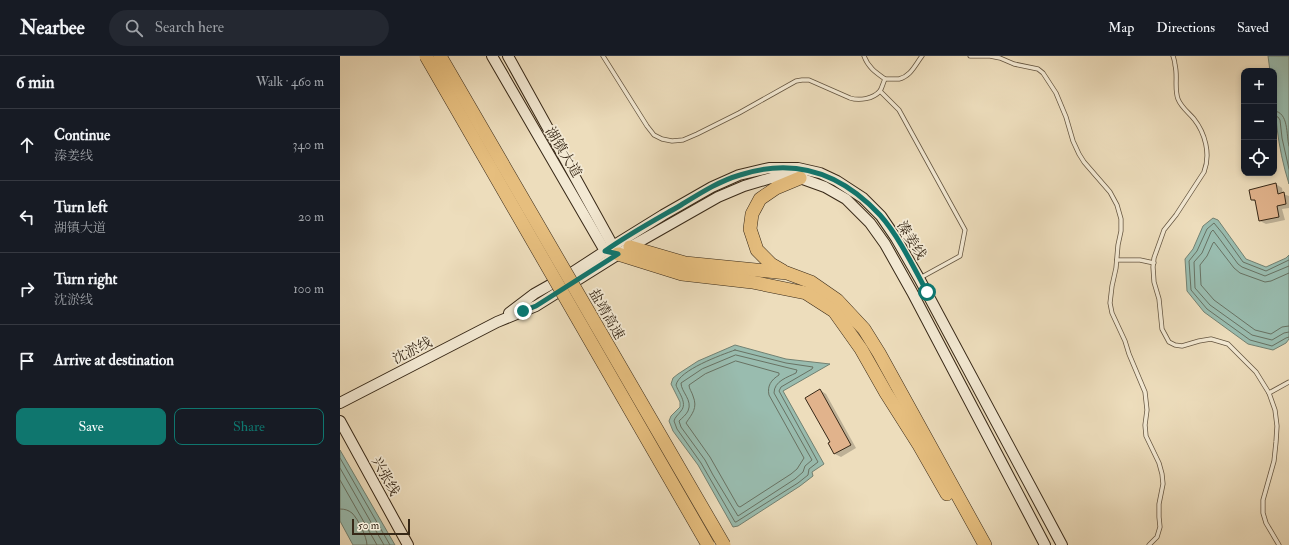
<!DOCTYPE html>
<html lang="en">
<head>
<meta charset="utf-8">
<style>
  :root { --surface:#171b24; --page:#242831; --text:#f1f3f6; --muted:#9ea1a6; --line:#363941; --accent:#0f766e }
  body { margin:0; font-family:"IM FELL Double Pica","Noto Serif SC",serif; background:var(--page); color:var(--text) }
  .controls { position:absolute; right:12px; top:12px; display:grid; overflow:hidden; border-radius:8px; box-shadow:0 2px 6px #0003 }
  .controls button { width:36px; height:36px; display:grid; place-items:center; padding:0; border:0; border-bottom:1px solid var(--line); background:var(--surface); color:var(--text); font:20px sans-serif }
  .scale { position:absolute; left:12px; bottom:10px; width:58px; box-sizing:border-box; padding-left:4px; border:2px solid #372817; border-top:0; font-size:11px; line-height:14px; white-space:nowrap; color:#372817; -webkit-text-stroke:3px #f3e9d3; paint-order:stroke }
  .stop { position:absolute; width:12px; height:12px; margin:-9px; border:3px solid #0f766e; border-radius:50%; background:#fff }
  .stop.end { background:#0f766e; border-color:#fff; box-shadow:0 1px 4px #0008 }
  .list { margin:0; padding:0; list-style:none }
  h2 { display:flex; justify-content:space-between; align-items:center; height:52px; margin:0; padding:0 16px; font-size:17px }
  h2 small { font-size:13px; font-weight:400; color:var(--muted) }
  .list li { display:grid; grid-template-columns:26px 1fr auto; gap:12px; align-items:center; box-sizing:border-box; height:72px; padding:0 16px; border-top:1px solid var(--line) }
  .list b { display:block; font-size:15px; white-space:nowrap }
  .list p { margin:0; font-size:13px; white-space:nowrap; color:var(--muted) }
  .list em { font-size:13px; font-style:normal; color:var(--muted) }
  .actions { display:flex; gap:8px; padding:12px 16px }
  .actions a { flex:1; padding:9px 0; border:1px solid var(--accent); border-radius:8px; text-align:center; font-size:14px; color:var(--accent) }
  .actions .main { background:var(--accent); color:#fff }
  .icon { flex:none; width:22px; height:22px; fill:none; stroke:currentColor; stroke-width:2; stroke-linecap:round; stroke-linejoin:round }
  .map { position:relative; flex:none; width:949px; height:489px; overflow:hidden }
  header { display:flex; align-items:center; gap:24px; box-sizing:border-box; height:56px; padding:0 20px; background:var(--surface); border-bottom:1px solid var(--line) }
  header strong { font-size:19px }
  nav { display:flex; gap:22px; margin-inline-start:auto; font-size:14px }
  .search { width:280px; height:36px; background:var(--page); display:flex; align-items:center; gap:10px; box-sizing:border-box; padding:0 14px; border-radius:22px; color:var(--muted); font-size:15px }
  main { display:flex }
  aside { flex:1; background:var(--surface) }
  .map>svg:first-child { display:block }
  .water { fill:#99bcaf; stroke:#728172 }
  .shadow { fill:#0003 }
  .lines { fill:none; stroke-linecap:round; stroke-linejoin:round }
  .shore { stroke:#687263; stroke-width:1 }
  .building { fill:#e1b38c; stroke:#372817 }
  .lane-casing { stroke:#645540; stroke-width:5 }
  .secondary-casing { stroke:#372817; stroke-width:12 }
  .highway-casing { stroke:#372817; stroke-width:14 }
  .lane { stroke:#f3e9d3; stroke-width:3.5 }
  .secondary { stroke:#f3e9d3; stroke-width:10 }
  .highway { stroke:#e6be7e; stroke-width:13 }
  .highway-bridge-casing { stroke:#372817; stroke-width:14; stroke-linecap:butt }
  .highway-bridge { stroke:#e6be7e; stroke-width:13 }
  .route { stroke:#0f766e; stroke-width:5 }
  .labels { text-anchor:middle; stroke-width:3.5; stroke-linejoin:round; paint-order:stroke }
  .street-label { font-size:14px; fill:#372817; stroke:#f3e9d3 }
</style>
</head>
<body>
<header>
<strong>Nearbee</strong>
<div class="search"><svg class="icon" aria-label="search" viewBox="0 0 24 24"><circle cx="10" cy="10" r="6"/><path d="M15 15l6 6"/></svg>Search here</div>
<nav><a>Map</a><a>Directions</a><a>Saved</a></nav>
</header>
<main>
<aside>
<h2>6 min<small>Walk · 460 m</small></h2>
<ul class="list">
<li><svg class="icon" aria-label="ahead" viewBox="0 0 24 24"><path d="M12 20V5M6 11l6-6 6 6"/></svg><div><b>Continue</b><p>溱姜线</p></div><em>340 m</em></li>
<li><svg class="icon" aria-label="left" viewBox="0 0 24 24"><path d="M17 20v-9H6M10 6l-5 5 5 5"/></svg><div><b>Turn left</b><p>湖镇大道</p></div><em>20 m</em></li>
<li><svg class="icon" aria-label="right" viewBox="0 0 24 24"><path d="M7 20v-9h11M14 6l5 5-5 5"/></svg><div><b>Turn right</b><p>沈淤线</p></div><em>100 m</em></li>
<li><svg class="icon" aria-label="arrive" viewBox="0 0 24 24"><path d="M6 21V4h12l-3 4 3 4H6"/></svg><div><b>Arrive at destination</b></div></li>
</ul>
<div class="actions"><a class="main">Save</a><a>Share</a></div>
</aside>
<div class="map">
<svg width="949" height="489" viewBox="0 0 949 489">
  <rect width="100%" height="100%" fill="#edddbc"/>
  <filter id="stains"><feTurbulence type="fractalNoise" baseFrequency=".005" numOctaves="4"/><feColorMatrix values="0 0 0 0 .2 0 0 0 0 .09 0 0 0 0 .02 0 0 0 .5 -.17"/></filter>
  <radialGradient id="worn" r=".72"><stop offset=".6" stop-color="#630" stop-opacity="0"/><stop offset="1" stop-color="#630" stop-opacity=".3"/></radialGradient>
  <!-- water -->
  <g class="water">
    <path d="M928 0H949V128C937 90 934 54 934 15H930Z"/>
    <polygon points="873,162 878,164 906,203 926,211 946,202 949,199 949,283 946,287 933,294 908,288 864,256 847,235 845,203 853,193 863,170"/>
    <polygon points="395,289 446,303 490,308 443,335 484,408 472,416 473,420 460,430 398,470 393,471 358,409 333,375 329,365 331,360 340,351 340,346 331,328 333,322 338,318 358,305"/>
    <polygon points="0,394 55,489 13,489 0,465"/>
  </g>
  <!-- shadow -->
  <g class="shadow">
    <polygon points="936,128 942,132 943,138 949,140 949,152 942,153 945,164 926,168 920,165 916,146 912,144"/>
    <polygon points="480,334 486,338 516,392 501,401 495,398 490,388 491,387"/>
  </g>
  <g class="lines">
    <!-- shore -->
    <g class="shore">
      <path d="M934 55C949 56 946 79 949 90"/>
      <polyline points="934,60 938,61 940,64 942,82 949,113"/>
      <polyline points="949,204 926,215 903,206 883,178 874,167 867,173 857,195 849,205 851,234 867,253 910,284 932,290 946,282 949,281"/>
      <polyline points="949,210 925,220 902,211 898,208 873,174 871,176 862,197 854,206 855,232 870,249 912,279 932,284 944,277 949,276"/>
      <polyline points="949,217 931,225 925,226 900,217 894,212 874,186 873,187 867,200 860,209 861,229 874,244 915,274 931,278 942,271 949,270"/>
      <path d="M395 294 446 307 473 311 472 313 441 331 439 335 478 406 469 413 468 419 458 427 396 466H395L361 407 337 373 334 365C335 361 338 359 341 355 348 347 338 336 336 329 339 314 381 299 395 294Z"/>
      <path d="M396 299 457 314 456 317C448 321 434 325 434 337L472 404 465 410 463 416 455 423 398 460 373 419 365 404 341 371 339 365C342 362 346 359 348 355 353 344 341 336 341 327L362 313Z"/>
      <path d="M396 305 439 317V319C431 324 427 330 429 339L464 402 457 413 451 418 400 451 398 450 370 401 346 367C352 358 358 352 353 340 352 336 349 333 349 329L365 318Z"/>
      <polyline points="0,402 50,489"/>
      <polyline points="0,412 44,489"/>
      <polyline points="0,424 37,489"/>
      <path d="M0 453C5 453 8 454 12 457 18 463 27 481 27 489"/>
    </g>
  </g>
  <!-- building -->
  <g class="building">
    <polygon points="936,127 938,138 944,136 946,148 937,150 939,161 919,165 915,144 911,144 909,134"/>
    <polygon points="480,333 511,389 494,398 488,387 490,386 465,342"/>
  </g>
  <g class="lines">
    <!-- lane casing -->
    <g class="lane-casing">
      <g id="lane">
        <path d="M263 0 307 70 314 79 322 83 332 85 343 84 357 78 399 57 456 25 462 24H469L510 42C519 45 533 43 540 35 542 32 543 27 545 23 549 23 554 23 559 23 571 20 575 9 582 0"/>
        <path d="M524 0C528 11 535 16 545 23"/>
        <polyline points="630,0 650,0 660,2 674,8 698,13 703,17 716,37 726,61 733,85 739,98 744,106 770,136 777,149 781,163 781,175 778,189 776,212 772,230 770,247 772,257 785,285 789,298 805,336 807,354 805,369 806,380 819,407 822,418 823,428 819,448 819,461 820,471 817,481 809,489"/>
        <path d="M833 0C834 3 835 6 835 9 838 20 834 32 838 43 841 51 848 56 854 63 865 77 871 98 864 116L836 159 824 174 814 202 813 211 814 226 819 243 822 273 829 286 835 289 842 290 859 285 871 283 888 288 916 316 929 337 935 354 937 370 936 386 934 405 923 444V457L926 467 939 489"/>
        <polyline points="540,35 559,54 625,174 620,200 580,222"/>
        <polyline points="777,204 800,204 814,207"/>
        <polyline points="929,337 949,326"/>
      </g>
    </g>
    <!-- secondary casing -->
    <g class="secondary-casing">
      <g id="secondary">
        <polyline points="152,0 265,195 272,196"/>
        <polyline points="168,0 273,190"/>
        <polyline points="169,257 194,238 233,216 273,190 323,159 372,131 399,119 429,112 458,112 480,117 497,125 523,142 541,160 556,182 579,222 722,489"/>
        <polyline points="0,347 157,266 196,250 290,191 378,141 404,130 431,122 460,122 485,131 506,143 530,167 545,188 572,236 705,489"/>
        <polyline points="0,365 68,489"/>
      </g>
    </g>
    <!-- highway casing -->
    <g class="highway-casing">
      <g id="highway">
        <polyline points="290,191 345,207 447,217 471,226 497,244 524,273 539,297 645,489"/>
        <polyline points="278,198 342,218 412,226 466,237 494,255 521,293 546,337 579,389 607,438"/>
        <polyline points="443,215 431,208 417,194 410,173 412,158 420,143 436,132 460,122"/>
      </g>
    </g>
    <!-- lane -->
    <use href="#lane" class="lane"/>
    <!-- secondary -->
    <use href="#secondary" class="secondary"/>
    <!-- highway -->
    <use href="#highway" class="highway"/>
    <!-- highway-bridge casing -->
    <g class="highway-bridge-casing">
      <g id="highway-bridge">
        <polyline points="86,0 368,489"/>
        <polyline points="100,0 384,489"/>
      </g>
    </g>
    <!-- highway-bridge -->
    <use href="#highway-bridge" class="highway-bridge"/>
  </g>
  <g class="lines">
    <!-- route -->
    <path class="route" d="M183 255 196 250 278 198 265 195C289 178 315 164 341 149 359 138 379 125 400 119 455 101 501 117 540 159 558 179 574 212 587 236"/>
  </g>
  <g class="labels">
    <!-- street labels -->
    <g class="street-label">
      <text transform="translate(224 96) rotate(59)" y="5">湖镇大道</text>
      <text transform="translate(572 184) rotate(58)" y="5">溱姜线</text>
      <text transform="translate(267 258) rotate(60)" y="5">盐靖高速</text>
      <text transform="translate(72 294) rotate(-27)" y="5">沈淤线</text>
      <text transform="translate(46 420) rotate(61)" y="5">兴张线</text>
    </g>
  </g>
  <rect width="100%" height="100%" filter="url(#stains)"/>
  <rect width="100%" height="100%" fill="url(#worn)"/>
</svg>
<div class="controls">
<button>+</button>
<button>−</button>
<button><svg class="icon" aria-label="locate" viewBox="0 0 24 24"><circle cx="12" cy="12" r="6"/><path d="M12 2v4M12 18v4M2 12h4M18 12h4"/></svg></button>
</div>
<div class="scale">50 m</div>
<div class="stop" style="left:587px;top:236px"></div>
<div class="stop end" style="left:183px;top:255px"></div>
</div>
</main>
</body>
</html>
